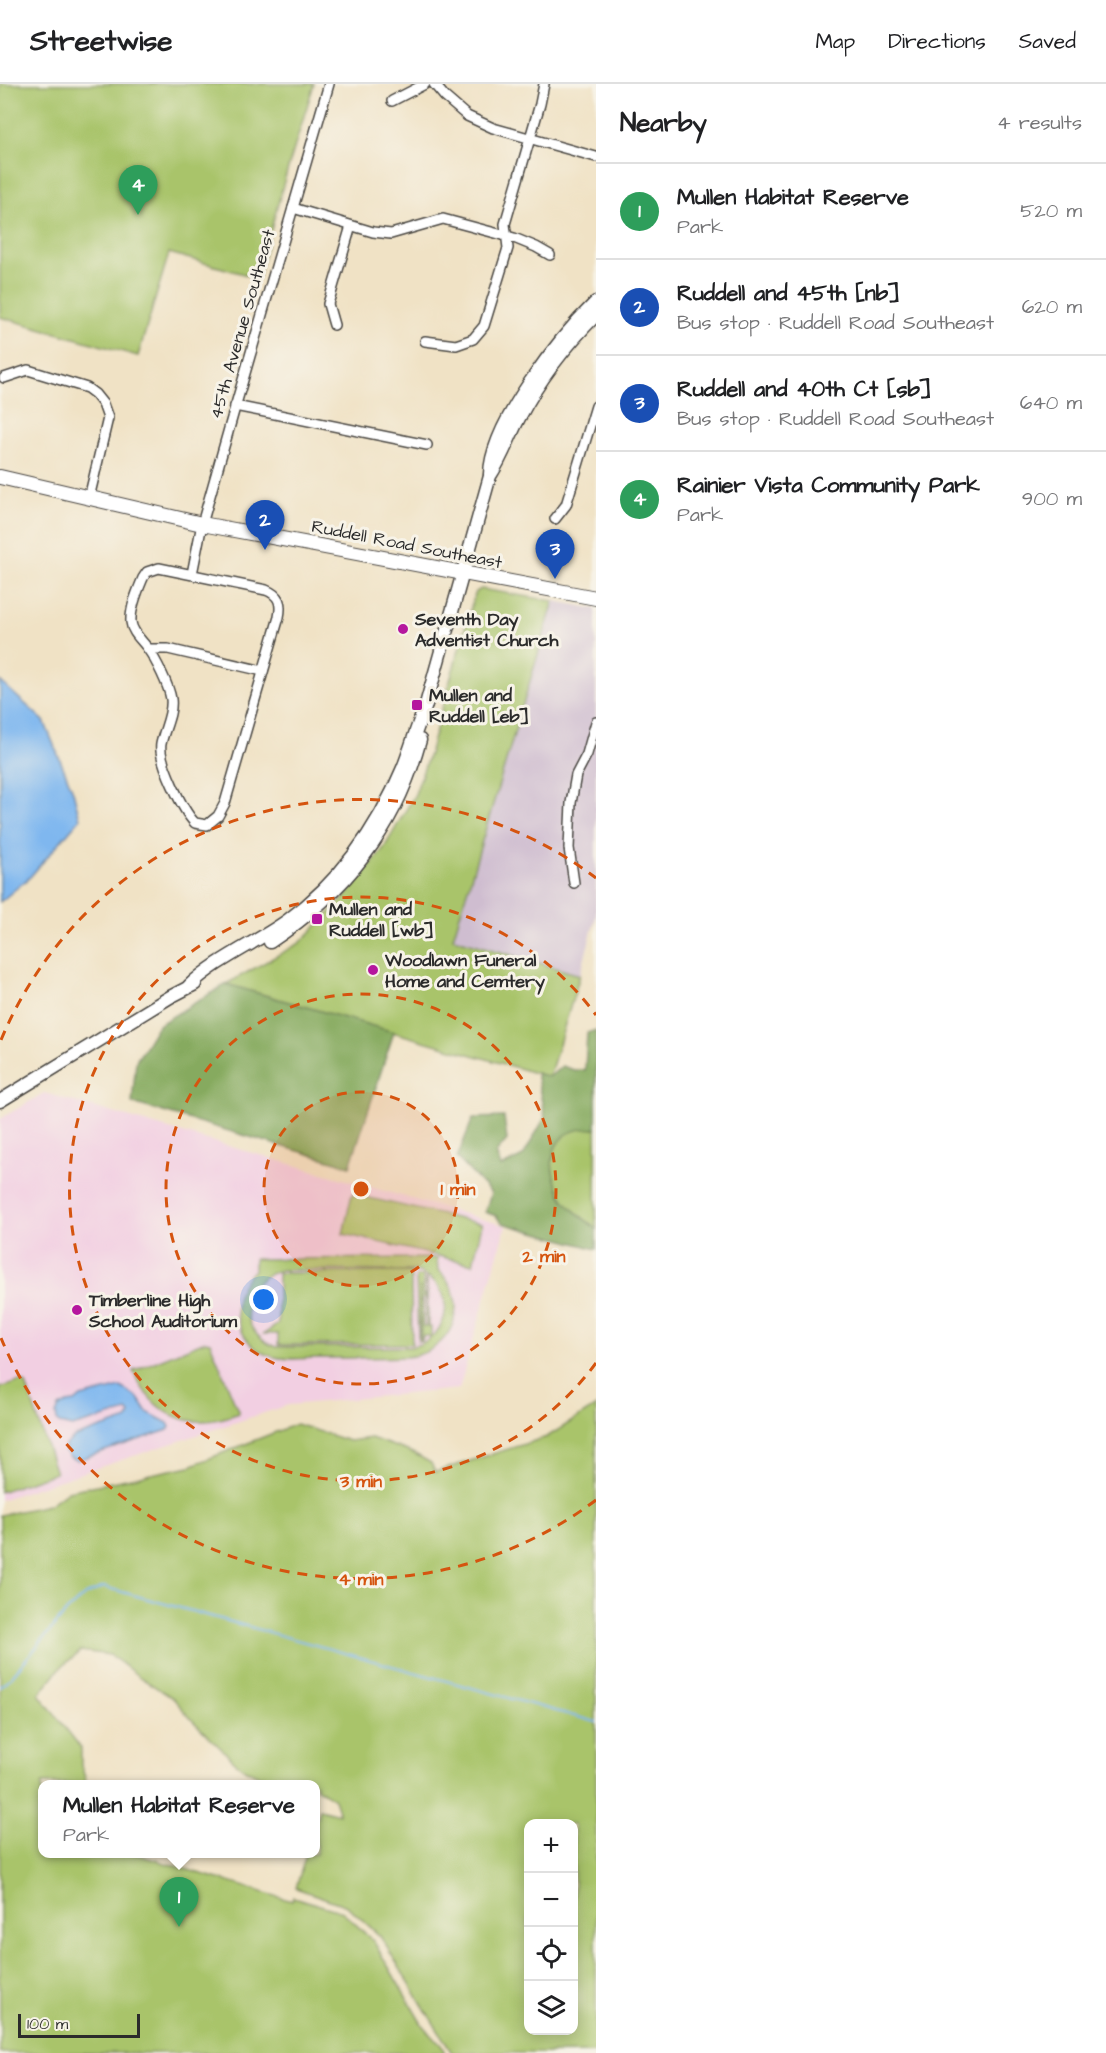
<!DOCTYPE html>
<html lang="en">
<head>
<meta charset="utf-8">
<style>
  :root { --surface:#fff; --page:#f2f2f2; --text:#202124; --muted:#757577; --line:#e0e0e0; --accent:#0b8043 }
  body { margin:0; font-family:"Architects Daughter",sans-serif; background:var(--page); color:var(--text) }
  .controls { position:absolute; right:18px; bottom:18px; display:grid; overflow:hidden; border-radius:12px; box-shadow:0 3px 15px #0003 }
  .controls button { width:54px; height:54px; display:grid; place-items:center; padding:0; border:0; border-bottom:2px solid var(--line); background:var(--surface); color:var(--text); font:30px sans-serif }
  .scale { position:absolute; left:18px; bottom:15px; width:122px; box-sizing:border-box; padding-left:6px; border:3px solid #2b2b2b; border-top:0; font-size:16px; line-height:21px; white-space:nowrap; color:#2b2b2b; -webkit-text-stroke:4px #f7f3e8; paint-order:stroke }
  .you { position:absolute; left:264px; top:1216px; width:21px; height:21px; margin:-15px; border:4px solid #fff; border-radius:50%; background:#1a73e8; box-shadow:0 0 0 9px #1a73e833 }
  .badge { display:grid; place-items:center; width:39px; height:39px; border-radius:50%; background:var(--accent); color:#fff; font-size:20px; font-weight:700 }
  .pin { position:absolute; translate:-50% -50px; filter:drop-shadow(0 2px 3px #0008) }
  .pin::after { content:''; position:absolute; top:32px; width:21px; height:18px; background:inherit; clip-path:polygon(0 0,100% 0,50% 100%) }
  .popup { position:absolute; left:38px; top:1696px; width:282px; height:78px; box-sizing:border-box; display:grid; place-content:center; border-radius:12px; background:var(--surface); filter:drop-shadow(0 2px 4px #0005); font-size:20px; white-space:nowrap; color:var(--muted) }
  .popup b { font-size:22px; color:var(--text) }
  .popup::after { content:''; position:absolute; left:50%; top:100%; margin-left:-12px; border:12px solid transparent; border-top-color:var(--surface) }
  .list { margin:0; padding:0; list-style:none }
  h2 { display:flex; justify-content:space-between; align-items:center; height:78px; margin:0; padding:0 24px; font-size:26px }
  h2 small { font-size:20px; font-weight:400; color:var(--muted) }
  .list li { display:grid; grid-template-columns:39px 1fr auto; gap:18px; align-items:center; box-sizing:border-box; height:96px; padding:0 24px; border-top:2px solid var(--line) }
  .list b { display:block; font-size:22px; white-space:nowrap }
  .list p { margin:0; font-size:20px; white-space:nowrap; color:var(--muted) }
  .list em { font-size:20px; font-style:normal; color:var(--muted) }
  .icon { flex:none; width:33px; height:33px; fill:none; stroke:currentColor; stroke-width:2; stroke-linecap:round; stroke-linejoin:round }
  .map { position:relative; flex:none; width:596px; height:1969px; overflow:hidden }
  header { display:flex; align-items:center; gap:36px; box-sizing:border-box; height:84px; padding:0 30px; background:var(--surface); border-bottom:2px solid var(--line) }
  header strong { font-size:28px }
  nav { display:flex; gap:33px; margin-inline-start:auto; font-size:21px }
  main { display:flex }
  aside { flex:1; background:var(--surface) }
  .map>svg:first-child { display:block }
  .built { fill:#f2cfe2 }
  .industrial { fill:#cfbdd0 }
  .green { fill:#a9c46b; stroke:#6a784b; stroke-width:1.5; fill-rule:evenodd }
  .forest { fill:#86aa5f; stroke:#586a45; stroke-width:1.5 }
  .water { fill:#7fb7ef; stroke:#55718d; stroke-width:1.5 }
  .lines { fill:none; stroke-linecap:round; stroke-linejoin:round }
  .stream { stroke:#7fb7ef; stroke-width:2 }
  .minor-casing { stroke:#494642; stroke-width:12 }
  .tertiary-casing { stroke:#494642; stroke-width:15 }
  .secondary-casing { stroke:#494642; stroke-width:16 }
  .minor { stroke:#fff; stroke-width:9 }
  .tertiary { stroke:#fff; stroke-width:12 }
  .secondary { stroke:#fff; stroke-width:14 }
  .ring { fill:none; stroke:#d5540f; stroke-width:3; stroke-dasharray:10 8 }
  .poi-dot { fill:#b5179e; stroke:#f7f3e8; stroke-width:2 }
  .labels { text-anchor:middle; stroke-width:6; stroke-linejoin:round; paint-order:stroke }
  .street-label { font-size:18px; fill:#2b2b2b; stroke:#f7f3e8 }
  .poi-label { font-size:18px; font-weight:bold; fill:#2b2b2b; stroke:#f7f3e8; text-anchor:start }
  .centre { fill:#d5540f; stroke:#f7f3e8; stroke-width:3 }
  .ring-label { font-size:18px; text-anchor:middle; font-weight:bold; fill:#d5540f; stroke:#f7f3e8; stroke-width:6; stroke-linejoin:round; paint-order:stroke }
</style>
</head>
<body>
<header>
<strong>Streetwise</strong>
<nav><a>Map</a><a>Directions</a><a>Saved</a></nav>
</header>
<main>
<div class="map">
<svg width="596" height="1969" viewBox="0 0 596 1969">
  <rect width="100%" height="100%" fill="#f7f3e8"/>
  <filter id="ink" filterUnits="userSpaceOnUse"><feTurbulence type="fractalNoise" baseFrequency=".0167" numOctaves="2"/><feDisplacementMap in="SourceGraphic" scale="12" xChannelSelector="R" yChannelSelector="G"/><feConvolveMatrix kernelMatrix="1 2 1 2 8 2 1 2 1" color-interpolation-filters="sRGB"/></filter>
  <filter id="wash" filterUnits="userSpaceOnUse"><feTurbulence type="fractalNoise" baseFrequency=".008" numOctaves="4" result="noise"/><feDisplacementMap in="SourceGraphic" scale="24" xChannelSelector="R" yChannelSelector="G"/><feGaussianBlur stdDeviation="1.35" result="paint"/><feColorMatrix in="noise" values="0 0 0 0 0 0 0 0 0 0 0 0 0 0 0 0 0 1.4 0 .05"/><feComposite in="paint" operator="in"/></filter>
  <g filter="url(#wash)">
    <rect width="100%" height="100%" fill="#f0e2c5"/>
    <!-- built -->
    <polygon class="built" points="44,1009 506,1142 459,1305 288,1321 0,1416 0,1035"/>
    <!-- industrial -->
    <polygon class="industrial" points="554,517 596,525 596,832 580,891 453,855"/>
    <!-- green -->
    <g class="green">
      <polygon points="0,0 314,0 285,94 258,194 169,169 138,272 0,233"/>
      <polygon points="481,505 554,517 453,854 580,891 549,993 226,900 300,859 344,814 384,764 415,710 429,670 473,516 476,508"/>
      <path d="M587 1044 596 1045V1144C585 1136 572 1126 564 1116 550 1098 546 1066 565 1051 571 1046 580 1045 587 1044Z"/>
      <polygon points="352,1110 482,1140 473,1180 343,1150"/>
      <path d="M437 1174 438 1186C474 1217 452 1270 406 1273 377 1274 347 1274 318 1274 303 1274 286 1277 271 1272 253 1267 240 1251 237 1232 234 1215 241 1198 254 1186V1175ZM282 1186 416 1187C459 1201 453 1255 410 1263H276C234 1248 239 1194 282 1186Z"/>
      <polygon points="411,1188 412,1260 278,1261 278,1250 264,1250 278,1240 278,1189"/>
      <polygon points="416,1192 423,1192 423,1243 426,1243 426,1193 427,1193 428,1243 431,1243 431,1252 423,1252 422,1257 421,1257 420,1202 419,1257 418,1257"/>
      <path d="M205 1257 210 1258 239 1329C191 1348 154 1334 133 1287Z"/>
      <polygon points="21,1297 26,1300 56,1389 0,1408 0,1304"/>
      <path d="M596 1322V1969H452L380 1852 347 1822 296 1804 306 1770H316V1737L319 1725 339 1730 334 1715 316 1703V1700L306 1697 291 1700 277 1698 254 1690 238 1681 193 1637 173 1614 141 1594 110 1571 81 1567 61 1583 39 1610 81 1664V1681L87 1700H42V1770H135L292 1817 293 1813 343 1828 374 1858 423 1942 441 1961 445 1969H0V1431L49 1421 68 1407 190 1382 296 1340 349 1357 371 1354 413 1369 431 1379 435 1388 547 1353ZM528 1740H574V1946H528Z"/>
    </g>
    <!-- forest -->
    <g class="forest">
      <polygon points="226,900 394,948 350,1082 132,1019 136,977 158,941"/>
      <path d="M596 946V1045C558 1041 543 1071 558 1103 559 1107 561 1112 564 1116 572 1126 585 1136 596 1144V1165L502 1139 496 1132 485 1128 491 1109 457 1074 473 1034 504 1033 507 1056 496 1069 501 1083 523 1072 545 1033 536 989 549 993 562 982 574 986H585L587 949Z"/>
    </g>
    <!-- water -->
    <g class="water">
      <polygon points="0,597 44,637 73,707 80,735 30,793 0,818"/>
      <polygon points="121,1303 138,1314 147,1328 168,1339 170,1343 168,1346 77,1376 71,1374 65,1367 65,1361 75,1353 128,1335 130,1330 127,1327 72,1343 60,1340 57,1336 56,1330 59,1323 67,1319 75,1318 81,1313"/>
    </g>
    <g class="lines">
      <!-- stream -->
      <polyline class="stream" points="0,1602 11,1593 67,1527 85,1511 104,1503 596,1638"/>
    </g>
  </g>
  <g filter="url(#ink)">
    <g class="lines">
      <!-- minor casing -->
      <g class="minor-casing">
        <g id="minor">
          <polyline points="434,0 445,13 467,32 493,44 596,73"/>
          <polyline points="392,17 425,0"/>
          <polyline points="293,124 373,148 391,150 443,135 514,154 536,163 550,171"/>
          <polyline points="334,241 328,220 351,142"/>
          <polyline points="425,257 456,261 473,255 484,242 508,164 505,140 540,20 544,0"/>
          <polyline points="4,294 28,286 87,304 95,310 103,320 108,334 89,414"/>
          <polyline points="235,322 427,361"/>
          <polyline points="555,435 566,421 596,322"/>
          <path d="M159 484 266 506C279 511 282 519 279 533L225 719 218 732 207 741 195 739C183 727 158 676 161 660 164 645 173 630 171 615 169 602 156 576 148 565 142 556 132 549 131 538 130 524 138 506 143 494L147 488Z"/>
          <polyline points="192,490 202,440 234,327 329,0"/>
          <polyline points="148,565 168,565 263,587"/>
          <polyline points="574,799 569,764 571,719 576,691 587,670 596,638"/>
        </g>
      </g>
      <!-- tertiary casing -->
      <g class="tertiary-casing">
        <g id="tertiary">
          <path d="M490 390C491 340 560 253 596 218"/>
          <path d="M270 858C346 808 396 744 420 656"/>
          <path d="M189 902C217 875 256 859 288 836 341 797 378 744 403 684 411 664 416 644 425 624L490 392C502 374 509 353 519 334 539 296 566 261 596 231"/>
          <polyline points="0,1017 170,913 195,900"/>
        </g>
      </g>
      <!-- secondary casing -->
      <g class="secondary-casing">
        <polyline id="secondary" points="0,393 202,440 596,514"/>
      </g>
      <!-- minor -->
      <use href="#minor" class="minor"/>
      <!-- tertiary -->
      <use href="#tertiary" class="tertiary"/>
      <!-- secondary -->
      <use href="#secondary" class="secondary"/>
    </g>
  </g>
  <!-- distance rings -->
  <circle cx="361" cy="1105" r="97" fill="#d5540f" fill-opacity=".12"/>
  <g class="ring">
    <circle cx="361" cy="1105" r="97"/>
    <circle cx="361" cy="1105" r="195"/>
    <path d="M596 1279A292 292 0 1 1 596 931"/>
    <path d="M596 1416A390 390 0 0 1 1 1254M1 956A390 390 0 0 1 596 794"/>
  </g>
  <!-- markers -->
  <g class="poi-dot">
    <circle cx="403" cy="545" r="6"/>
    <rect x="411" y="615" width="12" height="12" rx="3"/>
    <rect x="311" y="829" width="12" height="12" rx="3"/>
    <circle cx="373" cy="886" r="6"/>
    <circle cx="77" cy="1226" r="6"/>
  </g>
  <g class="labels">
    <!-- street labels -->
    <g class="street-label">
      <text transform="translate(242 240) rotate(-74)" y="6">45th Avenue Southeast</text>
      <text transform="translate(407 460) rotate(11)" y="6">Ruddell Road Southeast</text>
    </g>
    <!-- poi labels -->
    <g class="poi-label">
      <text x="415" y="541">Seventh Day<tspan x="415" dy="21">Adventist Church</tspan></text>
      <text x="429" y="617">Mullen and<tspan x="429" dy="21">Ruddell [eb]</tspan></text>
      <text x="329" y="831">Mullen and<tspan x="329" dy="21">Ruddell [wb]</tspan></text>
      <text x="385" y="882">Woodlawn Funeral<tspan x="385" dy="21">Home and Cemtery</tspan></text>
      <text x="89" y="1222">Timberline High<tspan x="89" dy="21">School Auditorium</tspan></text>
    </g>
  </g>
  <circle cx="361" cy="1105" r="9" class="centre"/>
  <g class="ring-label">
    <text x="458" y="1111">1 min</text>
    <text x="544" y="1178">2 min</text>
    <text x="361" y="1403">3 min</text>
    <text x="361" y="1501">4 min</text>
  </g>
</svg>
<div class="controls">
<button>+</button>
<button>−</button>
<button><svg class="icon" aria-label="locate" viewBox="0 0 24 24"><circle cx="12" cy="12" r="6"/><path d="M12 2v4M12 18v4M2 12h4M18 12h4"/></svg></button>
<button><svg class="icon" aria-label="layers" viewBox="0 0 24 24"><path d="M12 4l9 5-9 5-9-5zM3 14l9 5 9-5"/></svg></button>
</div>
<div class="scale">100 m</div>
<div class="you"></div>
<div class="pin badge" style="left:179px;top:1843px;background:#2e9e5b">1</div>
<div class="popup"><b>Mullen Habitat Reserve</b>Park</div>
<div class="pin badge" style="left:265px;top:466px;background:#1a4fb4">2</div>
<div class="pin badge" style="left:555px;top:495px;background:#1a4fb4">3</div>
<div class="pin badge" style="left:138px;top:131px;background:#2e9e5b">4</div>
</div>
<aside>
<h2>Nearby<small>4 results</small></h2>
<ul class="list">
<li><span class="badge" style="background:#2e9e5b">1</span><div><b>Mullen Habitat Reserve</b><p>Park</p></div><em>520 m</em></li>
<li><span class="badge" style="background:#1a4fb4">2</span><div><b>Ruddell and 45th [nb]</b><p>Bus stop · Ruddell Road Southeast</p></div><em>620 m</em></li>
<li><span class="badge" style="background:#1a4fb4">3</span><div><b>Ruddell and 40th Ct [sb]</b><p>Bus stop · Ruddell Road Southeast</p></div><em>640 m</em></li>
<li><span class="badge" style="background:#2e9e5b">4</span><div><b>Rainier Vista Community Park</b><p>Park</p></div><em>900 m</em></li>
</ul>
</aside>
</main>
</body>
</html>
